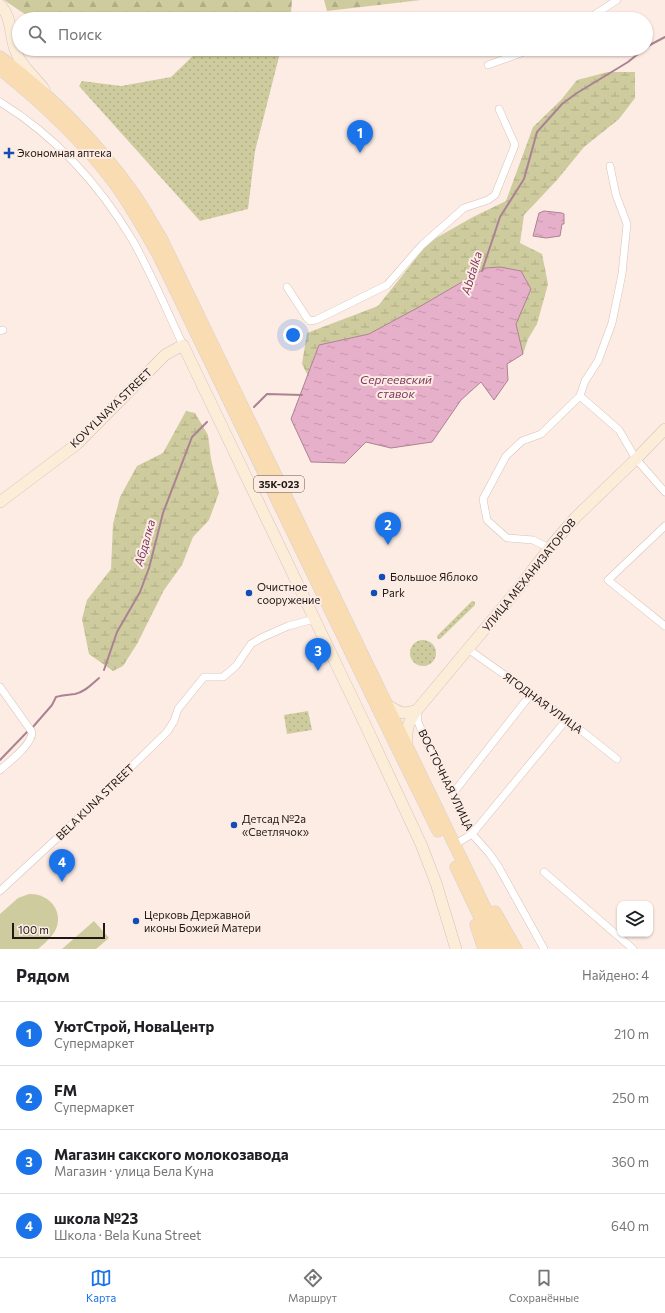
<!DOCTYPE html>
<html lang="ru">
<head>
<meta charset="utf-8">
<style>
  :root { --surface:#fff; --page:#f2f2f2; --text:#202124; --muted:#757577; --line:#e0e0e0; --accent:#1a73e8 }
  body { margin:0; font-family:Commissioner,sans-serif; background:var(--page); color:var(--text) }
  .controls { position:absolute; right:12px; bottom:12px; display:grid; overflow:hidden; border-radius:8px; box-shadow:0 1px 3px #0004 }
  .controls button { width:36px; height:36px; display:grid; place-items:center; padding:0; border:0; border-bottom:1px solid var(--line); background:var(--surface); color:var(--text); font:20px sans-serif }
  .scale { position:absolute; left:12px; bottom:10px; width:93px; box-sizing:border-box; padding-left:4px; border:2px solid #1e1714; border-top:0; font-size:11px; line-height:14px; white-space:nowrap; color:#1e1714; -webkit-text-stroke:3px #fdece4; paint-order:stroke }
  .you { position:absolute; left:293px; top:335px; width:14px; height:14px; margin:-10px; border:3px solid #fff; border-radius:50%; background:#1a73e8; box-shadow:0 0 0 6px #1a73e833 }
  .badge { display:grid; place-items:center; width:26px; height:26px; border-radius:50%; background:var(--accent); color:#fff; font-size:13px; font-weight:700 }
  .pin { position:absolute; translate:-50% -33px; filter:drop-shadow(0 1px 2px #0008) }
  .pin::after { content:''; position:absolute; top:21px; width:14px; height:12px; background:inherit; clip-path:polygon(0 0,100% 0,50% 100%) }
  .list { margin:0; padding:0; list-style:none }
  h2 { display:flex; justify-content:space-between; align-items:center; height:52px; margin:0; padding:0 16px; font-size:17px }
  h2 small { font-size:13px; font-weight:400; color:var(--muted) }
  .list li { display:grid; grid-template-columns:26px 1fr auto; gap:12px; align-items:center; box-sizing:border-box; height:64px; padding:0 16px; border-top:1px solid var(--line) }
  .list b { display:block; font-size:15px; white-space:nowrap }
  .list p { margin:0; font-size:13px; white-space:nowrap; color:var(--muted) }
  .list em { font-size:13px; font-style:normal; color:var(--muted) }
  .icon { flex:none; width:22px; height:22px; fill:none; stroke:currentColor; stroke-width:2; stroke-linecap:round; stroke-linejoin:round }
  .map { position:relative; flex:none; width:665px; height:949px; overflow:hidden }
  .search { position:absolute; background:var(--surface); box-shadow:0 1px 3px #0004; left:12px; right:12px; top:12px; height:44px; display:flex; align-items:center; gap:10px; box-sizing:border-box; padding:0 14px; border-radius:22px; color:var(--muted); font-size:15px }
  .sheet { height:308px; background:var(--surface) }
  nav { display:flex; justify-content:space-around; align-items:center; box-sizing:border-box; height:56px; border-top:1px solid var(--line); background:var(--surface); font-size:11px; color:var(--muted) }
  nav a { display:grid; justify-items:center; gap:2px }
  nav .on { color:var(--accent) }
  .map>svg:first-child { display:block }
  .grass { fill:url(#grass-dots) }
  .forest { fill:url(#forest-firs) }
  .wetland { fill:url(#wetland-marsh) }
  .pitch { fill:#cecb9e }
  .water { fill:url(#water-ripples); stroke:#ab8293 }
  .lines { fill:none; stroke-linecap:round; stroke-linejoin:round }
  .stream { stroke:#ab8293; stroke-width:2 }
  .street-casing { stroke:#d6c2b8; stroke-width:8 }
  .secondary-casing { stroke:#d6c2b8; stroke-width:12 }
  .primary-casing { stroke:#d2d1d0; stroke-width:13 }
  .street { stroke:#fff; stroke-width:7 }
  .secondary { stroke:#fcedd9; stroke-width:11 }
  .primary { stroke:#f9dcb2; stroke-width:12 }
  .poi-dot { fill:#114cb7; stroke:#fdece4; stroke-width:1.5 }
  .labels { text-anchor:middle; stroke-width:4; stroke-linejoin:round; paint-order:stroke }
  .shield { fill:#fdece4; stroke:#615752; stroke-width:1 }
  .shield-label { font-size:10px; font-weight:bold; fill:#1e1714 }
  .poi-label { font-size:11px; fill:#1e1714; stroke:#fdece4; text-anchor:start }
  .street-label { font-size:11px; fill:#1e1714; stroke:#fdece4 }
  .water-label { font-size:12px; font-style:italic; fill:#7d3a5e; stroke:#fdece4 }
</style>
</head>
<body>
<div class="map">
<svg width="665" height="949" viewBox="0 0 665 949">
  <defs>
    <pattern id="grass-dots" width="8" height="8" patternUnits="userSpaceOnUse"><rect width="8" height="8" fill="#cecb9e"/><path d="M2 2h.1M6 6h.1" fill="none" stroke="#b0ae87" stroke-width="1.8" stroke-linecap="round"/></pattern>
    <pattern id="forest-firs" width="22" height="20" patternUnits="userSpaceOnUse"><rect width="22" height="20" fill="#cecb9e"/><path d="M5 1l3.5 6h-7zM16 11l3.5 6h-7z" fill="#b0ae87"/></pattern>
    <pattern id="wetland-marsh" width="20" height="14" patternUnits="userSpaceOnUse"><rect width="20" height="14" fill="#cecb9e"/><path d="M1 5h8M5 5V1M11 12h8M15 12V8" fill="none" stroke="#b0ae87"/></pattern>
    <pattern id="water-ripples" width="26" height="14" patternUnits="userSpaceOnUse"><rect width="26" height="14" fill="#e7b0ca"/><path d="M2 4q2-2 4 0t4 0M15 11q2-2 4 0t4 0" fill="none" stroke="#c697ad"/></pattern>
  </defs>
  <rect width="100%" height="100%" fill="#fdece4"/>
  <!-- grass -->
  <g class="grass">
    <polygon points="222,49 281,49 255,151 248,209 200,221 79,86 82,81 121,86 171,77 199,50"/>
    <polygon points="472,601 475,602 475,605 440,639 438,639 437,636"/>
    <circle cx="423" cy="653" r="13"/>
    <polygon points="308,711 312,730 287,734 284,715"/>
  </g>
  <!-- forest -->
  <g class="forest">
    <polygon points="4,0 292,0 291,13 260,19 32,19"/>
    <polygon points="324,0 421,0 327,11"/>
  </g>
  <!-- wetland -->
  <g class="wetland">
    <polygon points="608,72 635,72 635,98 619,119 584,147 557,180 524,215 520,243 542,254 548,284 537,324 528,339 523,354 516,324 531,289 521,271 500,267 486,268 419,307 369,334 319,345 308,376 302,364 307,333 378,306 429,242 473,217 506,201 533,127 561,100 577,80"/>
    <polygon points="186,411 195,413 208,435 211,459 219,493 209,520 193,537 182,565 164,590 137,644 123,666 113,671 89,654 82,619 87,600 111,569 113,524 120,497 137,466 163,453"/>
  </g>
  <!-- pitch -->
  <g class="pitch">
    <path d="M29 894C49 893 65 912 55 931 51 938 44 944 38 949H0V914L18 898Z"/>
    <polygon points="94,921 109,938 96,949 62,949"/>
  </g>
  <!-- water -->
  <g class="water">
    <polygon points="544,211 562,213 564,214 564,224 562,224 560,236 546,238 533,236 539,213"/>
    <polygon points="500,267 521,271 531,289 516,324 523,354 507,364 508,380 494,400 481,382 461,400 432,442 391,448 366,442 345,463 311,462 291,419 319,345 369,334 419,307 486,268"/>
  </g>
  <g class="lines">
    <!-- stream -->
    <g class="stream">
      <polyline points="646,47 665,37"/>
      <polyline points="482,271 500,217 524,179 537,132 562,104 577,93 628,62 644,49"/>
      <polyline points="254,407 267,394 302,395"/>
      <polyline points="104,670 117,632 140,592 149,568 163,513 192,437 207,422"/>
      <path d="M32 728 52 705 56 697C62 695 68 695 75 694 85 692 92 684 99 678"/>
      <polyline points="0,760 28,731"/>
    </g>
    <!-- street casing -->
    <g class="street-casing">
      <g id="street">
        <polyline points="588,19 617,0"/>
        <polyline points="488,65 532,49"/>
        <path d="M0 102C57 137 99 184 133 241 151 273 167 311 183 345"/>
        <polyline points="287,287 307,318 310,321 316,320 387,285 422,245 464,208 488,200 495,195 515,145 499,109"/>
        <polyline points="0,331 3,330"/>
        <polyline points="580,396 619,430 636,459 665,492"/>
        <polyline points="665,526 608,580 665,626"/>
        <polyline points="549,548 533,540 507,538 487,520 483,499 506,456 522,441 541,434 580,396 585,381 598,361 612,323 622,274 627,224 616,195 610,166"/>
        <polyline points="468,649 567,719 617,759"/>
        <path d="M0 687 32 732C32 745 9 762 0 770"/>
        <polyline points="417,710 418,722 427,744 445,779 454,792 472,834 489,853 498,866 544,949"/>
        <polyline points="454,792 531,694"/>
        <polyline points="454,845 472,834 567,719"/>
        <polyline points="544,872 633,949"/>
        <polyline points="0,891 68,828 167,732 174,721 178,709 204,677 223,677 236,666 251,644 261,638 288,626 314,619"/>
      </g>
    </g>
    <!-- secondary casing -->
    <g class="secondary-casing">
      <g id="secondary">
        <path d="M0 5C13 18 9 36 16 52 21 66 35 77 44 89"/>
        <polyline points="0,502 77,444 165,355 183,345 363,720 421,844 436,883 456,949"/>
        <path d="M386 704C399 712 402 716 417 710"/>
        <path d="M407 747C406 730 407 724 417 710L518 589 549 548 576 517 636 459 665 429"/>
      </g>
    </g>
    <!-- primary casing -->
    <g class="primary-casing">
      <g id="primary">
        <path d="M0 57C52 96 96 141 134 194 144 208 152 224 161 238L505 949"/>
        <path d="M0 69C41 102 81 139 113 181 130 204 144 229 158 254L385 723 438 831"/>
        <polyline points="456,867 495,949"/>
        <polyline points="495,912 516,949"/>
        <polyline points="476,925 484,949"/>
      </g>
    </g>
    <!-- street -->
    <use href="#street" class="street"/>
    <!-- secondary -->
    <use href="#secondary" class="secondary"/>
    <!-- primary -->
    <use href="#primary" class="primary"/>
  </g>
  <!-- markers -->
  <g class="poi-dot">
    <path d="M7 147h4v4h4v4h-4v4h-4v-4h-4v-4h4z"/>
    <circle cx="382" cy="577" r="4"/>
    <circle cx="249" cy="593" r="4"/>
    <circle cx="374" cy="593" r="4"/>
    <circle cx="234" cy="825" r="4"/>
    <circle cx="136" cy="921" r="4"/>
  </g>
  <g class="labels">
    <!-- shield labels -->
    <rect class="shield" x="254" y="476" width="50" height="16" rx="3"/>
    <g class="shield-label">
      <text x="279" y="488">35К-023</text>
    </g>
    <!-- poi labels -->
    <g class="poi-label">
      <text x="17" y="157">Экономная аптека</text>
      <text x="390" y="581">Большое Яблоко</text>
      <text x="257" y="591">Очистное<tspan x="257" dy="13">сооружение</tspan></text>
      <text x="382" y="597">Park</text>
      <text x="242" y="823">Детсад №2а<tspan x="242" dy="13">«Светлячок»</tspan></text>
      <text x="144" y="919">Церковь Державной<tspan x="144" dy="13">иконы Божией Матери</tspan></text>
    </g>
    <!-- street labels -->
    <g class="street-label">
      <text transform="translate(111 408) rotate(-44)" y="4">KOVYLNAYA STREET</text>
      <text transform="translate(529 575) rotate(-51)" y="4">УЛИЦА МЕХАНИЗАТОРОВ</text>
      <text transform="translate(543 703) rotate(36)" y="4">ЯГОДНАЯ УЛИЦА</text>
      <text transform="translate(446 780) rotate(64)" y="4">ВОСТОЧНАЯ УЛИЦА</text>
      <text transform="translate(95 802) rotate(-44)" y="4">BELA KUNA STREET</text>
    </g>
    <!-- water labels -->
    <g class="water-label">
      <text transform="translate(472 273) rotate(-73)" y="4">Abdalka</text>
      <text x="396" y="384">Сергеевский<tspan x="396" dy="14">ставок</tspan></text>
      <text transform="translate(145 543) rotate(-74)" y="4">Абдалка</text>
    </g>
  </g>
</svg>
<div class="controls">
<button><svg class="icon" aria-label="layers" viewBox="0 0 24 24"><path d="M12 4l9 5-9 5-9-5zM3 14l9 5 9-5"/></svg></button>
</div>
<div class="scale">100 m</div>
<div class="you"></div>
<div class="pin badge" style="left:360px;top:153px">1</div>
<div class="pin badge" style="left:388px;top:545px">2</div>
<div class="pin badge" style="left:318px;top:671px">3</div>
<div class="pin badge" style="left:62px;top:882px">4</div>
<div class="search"><svg class="icon" aria-label="search" viewBox="0 0 24 24"><circle cx="10" cy="10" r="6"/><path d="M15 15l6 6"/></svg>Поиск</div>
</div>
<section class="sheet">
<h2>Рядом<small>Найдено: 4</small></h2>
<ul class="list">
<li><span class="badge">1</span><div><b>УютСтрой, НоваЦентр</b><p>Супермаркет</p></div><em>210 m</em></li>
<li><span class="badge">2</span><div><b>FM</b><p>Супермаркет</p></div><em>250 m</em></li>
<li><span class="badge">3</span><div><b>Магазин сакского молокозавода</b><p>Магазин · улица Бела Куна</p></div><em>360 m</em></li>
<li><span class="badge">4</span><div><b>школа №23</b><p>Школа · Bela Kuna Street</p></div><em>640 m</em></li>
</ul>
</section>
<nav>
<a class="on"><svg class="icon" aria-label="map" viewBox="0 0 24 24"><path d="M3 6l6-2 6 2 6-2v14l-6 2-6-2-6 2zM9 4v14M15 6v14"/></svg>Карта</a>
<a><svg class="icon" aria-label="directions" viewBox="0 0 24 24"><path d="M12 3l9 9-9 9-9-9zM9 14v-3h6M13 9l2 2-2 2"/></svg>Маршрут</a>
<a><svg class="icon" aria-label="saved" viewBox="0 0 24 24"><path d="M7 4h10v16l-5-4-5 4z"/></svg>Сохранённые</a>
</nav>
</body>
</html>
